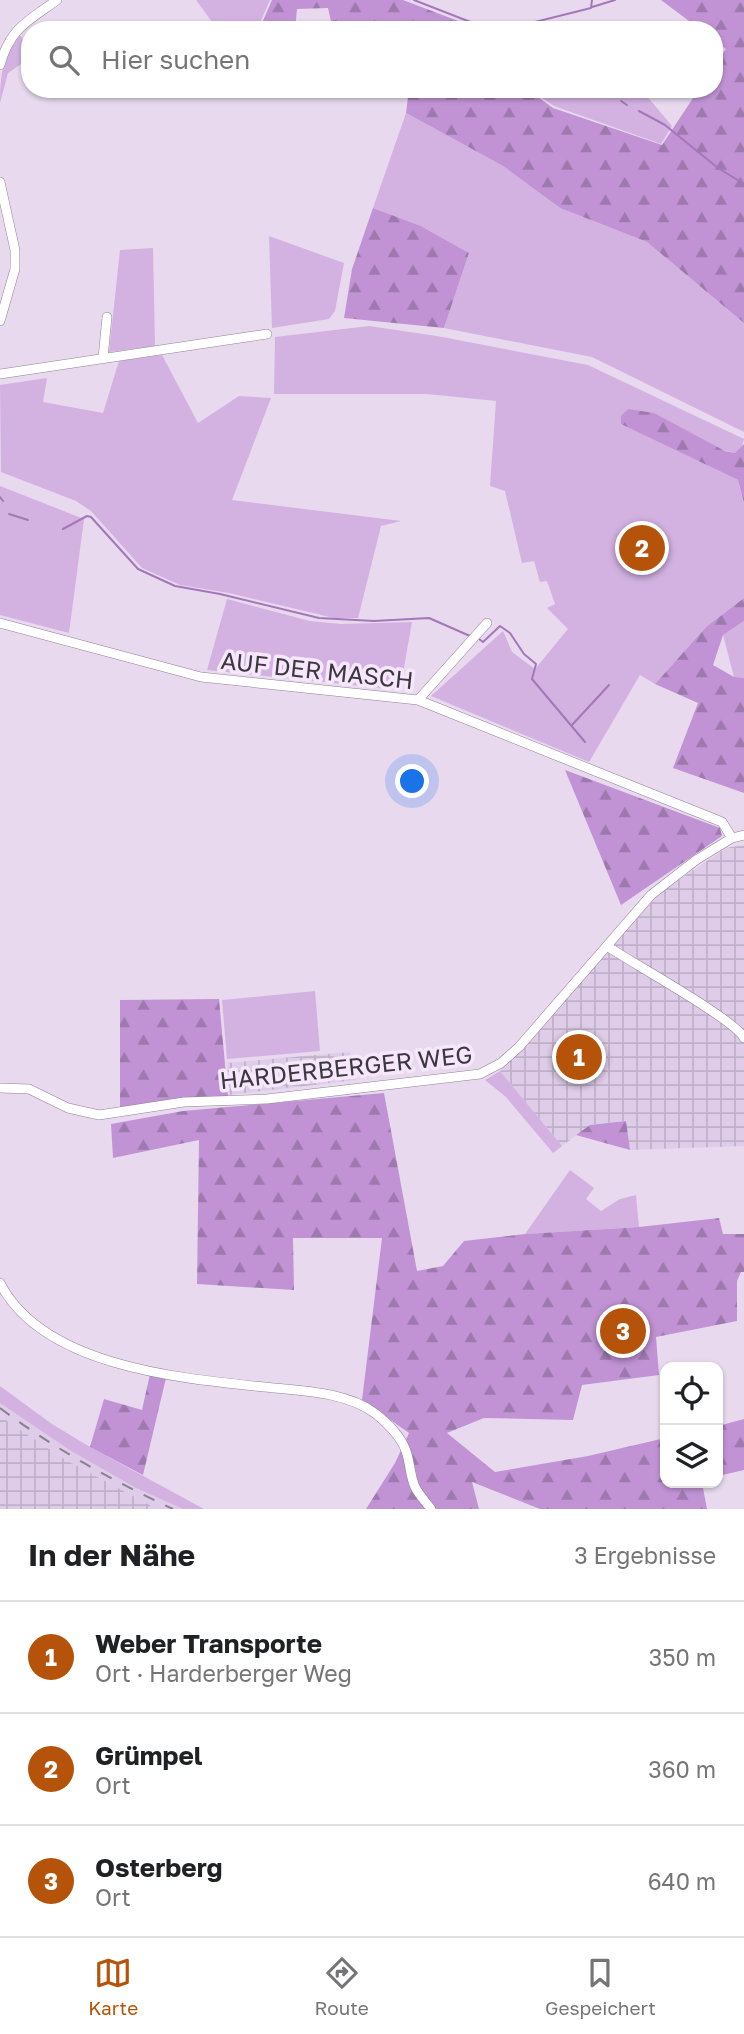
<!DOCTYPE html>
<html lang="de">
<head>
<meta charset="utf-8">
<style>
  :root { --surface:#fff; --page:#f6f6f6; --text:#202124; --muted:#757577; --line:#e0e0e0; --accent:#b45309 }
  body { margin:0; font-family:"Golos Text",sans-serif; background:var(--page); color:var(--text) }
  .controls { position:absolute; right:21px; bottom:21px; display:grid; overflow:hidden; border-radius:14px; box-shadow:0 2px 5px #0004 }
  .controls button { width:63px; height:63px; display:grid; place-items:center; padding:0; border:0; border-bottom:2px solid var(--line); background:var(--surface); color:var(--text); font:35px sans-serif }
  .you { position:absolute; left:413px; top:782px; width:24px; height:24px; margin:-18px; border:5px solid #fff; border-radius:50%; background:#1a73e8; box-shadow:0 0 0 10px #1a73e833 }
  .badge { display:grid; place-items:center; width:46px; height:46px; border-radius:50%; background:var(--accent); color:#fff; font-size:23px; font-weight:700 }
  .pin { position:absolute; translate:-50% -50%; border:4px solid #fff; box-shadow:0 2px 7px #0006 }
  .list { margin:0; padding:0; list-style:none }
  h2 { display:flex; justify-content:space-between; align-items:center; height:91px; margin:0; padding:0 28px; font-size:30px }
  h2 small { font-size:23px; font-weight:400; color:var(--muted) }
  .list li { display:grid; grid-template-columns:46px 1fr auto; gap:21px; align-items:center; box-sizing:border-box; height:112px; padding:0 28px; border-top:2px solid var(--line) }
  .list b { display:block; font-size:26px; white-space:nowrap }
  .list p { margin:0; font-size:23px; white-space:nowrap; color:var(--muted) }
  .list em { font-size:23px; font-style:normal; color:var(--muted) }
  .icon { flex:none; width:38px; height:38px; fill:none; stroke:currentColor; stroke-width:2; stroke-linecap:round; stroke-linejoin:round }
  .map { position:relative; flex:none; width:744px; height:1509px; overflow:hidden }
  .search { position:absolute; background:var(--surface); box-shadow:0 2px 5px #0004; left:21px; right:21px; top:21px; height:77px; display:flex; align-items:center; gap:18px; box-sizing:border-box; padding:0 24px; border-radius:28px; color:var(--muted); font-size:26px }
  .sheet { height:427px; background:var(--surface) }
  nav { display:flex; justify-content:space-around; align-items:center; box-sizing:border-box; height:98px; border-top:2px solid var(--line); background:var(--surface); font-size:19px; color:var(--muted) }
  nav a { display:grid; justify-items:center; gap:4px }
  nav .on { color:var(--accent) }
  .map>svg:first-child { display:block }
  .built { fill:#dfcce8 }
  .industrial { fill:url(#industrial-grid) }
  .grass { fill:#d3b2e2 }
  .forest { fill:url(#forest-firs) }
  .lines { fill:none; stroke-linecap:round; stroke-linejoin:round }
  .stream { stroke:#a477b8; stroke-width:2 }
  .minor-casing { stroke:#8f8195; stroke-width:10 }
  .minor { stroke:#fff; stroke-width:9 }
  .rail { stroke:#8a808f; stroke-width:2; stroke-dasharray:12 12; stroke-linecap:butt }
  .labels { text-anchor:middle; stroke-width:7; stroke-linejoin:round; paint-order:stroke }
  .street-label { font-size:24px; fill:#3d373f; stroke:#f6e7fc }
</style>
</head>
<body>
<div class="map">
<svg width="744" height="1509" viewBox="0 0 744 1509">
  <defs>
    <pattern id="industrial-grid" width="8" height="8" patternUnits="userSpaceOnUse" patternTransform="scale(1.75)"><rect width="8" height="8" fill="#dfcce8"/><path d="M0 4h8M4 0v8" fill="none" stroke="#c0b0c8"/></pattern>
    <pattern id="forest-firs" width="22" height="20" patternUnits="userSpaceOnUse" patternTransform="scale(1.75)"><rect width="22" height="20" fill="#c193d5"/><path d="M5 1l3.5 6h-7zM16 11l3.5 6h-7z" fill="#9e79ae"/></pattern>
  </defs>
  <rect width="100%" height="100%" fill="#e8d9ef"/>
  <!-- built -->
  <polygon class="built" points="0,1403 71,1451 136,1488 183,1509 157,1509 66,1460 8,1422 0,1413"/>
  <!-- industrial -->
  <g class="industrial">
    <polygon points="744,845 744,1146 630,1150 625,1121 590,1125 562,1146 500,1071 658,894 726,848"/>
    <polygon points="350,1052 356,1080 229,1095 227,1063"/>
    <polygon points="0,1413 8,1422 66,1460 157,1509 0,1509"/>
  </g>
  <!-- grass -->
  <g class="grass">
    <polygon points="196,0 270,0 257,30 218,30"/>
    <path d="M18 33 30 48V65L21 64 8 73 0 103C0 77 3 54 18 33Z"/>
    <polygon points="530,89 641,89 672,126 661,144 554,106"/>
    <polygon points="406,113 503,166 560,208 647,242 744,323 744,432 592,357 444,328 469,253 421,226 373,208"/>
    <polygon points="269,236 344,263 335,311 329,319 272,328"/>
    <polygon points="153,248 155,346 109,352 120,250"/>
    <polygon points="369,326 437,336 588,365 744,439 741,450 735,453 622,424 738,480 744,504 744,598 706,627 655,684 640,675 589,762 431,696 503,631 512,652 535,669 568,629 547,608 555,604 547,581 540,582 534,561 522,563 505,491 490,486 496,401 427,394 274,394 275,337"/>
    <polygon points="162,355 198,423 239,396 271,398 232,500 401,521 381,526 358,618 334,618 229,593 180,585 142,568 91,511 76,501 1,472 0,385 47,378 43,402 103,413 119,361"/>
    <polygon points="0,486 84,519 69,633 0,615"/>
    <polygon points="227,599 310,621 341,624 412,622 400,690 207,670"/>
    <polygon points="744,621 744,678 734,677 723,635"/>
    <polygon points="315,991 320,1051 227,1059 222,1000"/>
    <polygon points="500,1071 562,1146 553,1153 506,1097 485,1080"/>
    <polygon points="570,1170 594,1188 586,1199 601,1211 620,1199 636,1195 639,1227 525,1234"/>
    <polygon points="0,1386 52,1424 90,1447 204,1509 183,1509 136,1488 71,1451 0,1403"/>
  </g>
  <!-- forest -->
  <g class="forest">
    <polygon points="272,0 403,0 482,30 333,30 328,8 297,9 295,30 259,30"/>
    <polygon points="661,0 744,0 744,323 647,242 560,208 503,166 406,113 409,89 527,89 553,108 662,145 699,89 714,89 714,67 726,49 714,40 714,30 701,30"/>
    <polygon points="373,208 421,226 469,253 444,328 344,318 352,269"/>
    <polygon points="628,409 654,413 725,451 735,453 744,444 744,503 738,480 621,424 621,416"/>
    <polygon points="744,598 744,621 723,635 713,665 734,677 744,678 744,793 673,768 698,703 655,684 706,627"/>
    <polygon points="565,770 720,828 722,836 621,905"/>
    <polygon points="219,999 228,1097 181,1098 120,1109 120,1000"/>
    <polygon points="384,1093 417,1271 443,1266 464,1241 525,1234 639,1227 719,1218 723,1234 744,1234 744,1272 741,1272 737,1281 737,1321 656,1337 659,1375 582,1385 573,1420 484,1418 447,1433 495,1472 588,1456 665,1438 665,1483 702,1483 707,1509 540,1509 472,1482 479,1509 366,1509 395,1463 409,1433 362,1400 382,1238 293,1238 294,1290 197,1284 199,1140 113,1158 111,1124 183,1111"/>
    <polygon points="626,1121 630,1150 576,1135 590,1125"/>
    <polygon points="150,1374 166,1378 143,1475 90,1447 104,1399 142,1410"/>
    <polygon points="744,1419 744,1470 718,1476 718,1426"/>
  </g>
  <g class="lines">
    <!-- stream -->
    <g class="stream">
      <polyline points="414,0 491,30"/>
      <polyline points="592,7 615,0"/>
      <polyline points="503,30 591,8 592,0"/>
      <polyline points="621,101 627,105"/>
      <polyline points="639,111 665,125 718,168 744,184"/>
      <polyline points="0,497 3,501"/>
      <polyline points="9,514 28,520"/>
      <polyline points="63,529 87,516 91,517 138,569 175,586 220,594 319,618 374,621 429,618 470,636"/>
      <polyline points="479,639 483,642 500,626 510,633 524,654 536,664 532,679 585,742"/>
      <polyline points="572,725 609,685"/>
    </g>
    <!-- minor casing -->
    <g class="minor-casing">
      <g id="minor">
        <path d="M0 65C10 28 28 21 57 0"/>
        <polyline points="0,182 15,250 15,269 0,321"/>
        <polyline points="103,358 107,317"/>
        <polyline points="0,374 267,334"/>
        <polyline points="0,623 201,677 418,700 722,822 732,838"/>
        <polyline points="418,700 487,623"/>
        <path d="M607 946C630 962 736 1020 744 1038"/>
        <polyline points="0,1088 29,1089 68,1108 99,1115 184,1102 267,1099 480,1074 501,1063 519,1047 651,895 696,860 732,838 744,835"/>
        <path d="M0 1283C44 1369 188 1379 274 1388 306 1391 349 1393 376 1414 388 1424 401 1436 406 1451 410 1462 410 1476 415 1487 419 1495 426 1502 431 1509"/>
      </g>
    </g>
    <!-- minor -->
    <use href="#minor" class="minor"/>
    <!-- rail -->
    <path class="rail" d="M0 1408C53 1448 113 1481 173 1509"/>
  </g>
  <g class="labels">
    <!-- street labels -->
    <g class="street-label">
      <text transform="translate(317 671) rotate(6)" y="8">AUF DER MASCH</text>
      <text transform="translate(346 1068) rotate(-6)" y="8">HARDERBERGER WEG</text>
    </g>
  </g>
</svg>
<div class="controls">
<button><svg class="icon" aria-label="locate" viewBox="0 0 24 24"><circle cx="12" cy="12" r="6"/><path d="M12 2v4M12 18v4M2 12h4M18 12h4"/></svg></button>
<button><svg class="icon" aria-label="layers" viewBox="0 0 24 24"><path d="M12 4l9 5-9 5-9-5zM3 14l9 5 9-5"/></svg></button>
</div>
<div class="you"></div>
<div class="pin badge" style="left:579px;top:1057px">1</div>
<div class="pin badge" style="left:642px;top:548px">2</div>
<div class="pin badge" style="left:623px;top:1331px">3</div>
<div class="search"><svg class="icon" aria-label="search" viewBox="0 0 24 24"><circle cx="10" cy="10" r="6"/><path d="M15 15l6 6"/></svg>Hier suchen</div>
</div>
<section class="sheet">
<h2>In der Nähe<small>3 Ergebnisse</small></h2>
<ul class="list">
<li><span class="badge">1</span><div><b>Weber Transporte</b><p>Ort · Harderberger Weg</p></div><em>350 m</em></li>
<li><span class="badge">2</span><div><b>Grümpel</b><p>Ort</p></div><em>360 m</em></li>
<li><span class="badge">3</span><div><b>Osterberg</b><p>Ort</p></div><em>640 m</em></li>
</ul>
</section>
<nav>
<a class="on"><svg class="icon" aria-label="map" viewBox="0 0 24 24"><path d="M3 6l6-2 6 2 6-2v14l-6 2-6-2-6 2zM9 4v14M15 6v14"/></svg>Karte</a>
<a><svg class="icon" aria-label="directions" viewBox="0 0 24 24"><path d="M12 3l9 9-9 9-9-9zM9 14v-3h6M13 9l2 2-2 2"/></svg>Route</a>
<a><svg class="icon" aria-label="saved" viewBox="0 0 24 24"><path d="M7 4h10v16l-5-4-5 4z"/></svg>Gespeichert</a>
</nav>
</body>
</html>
